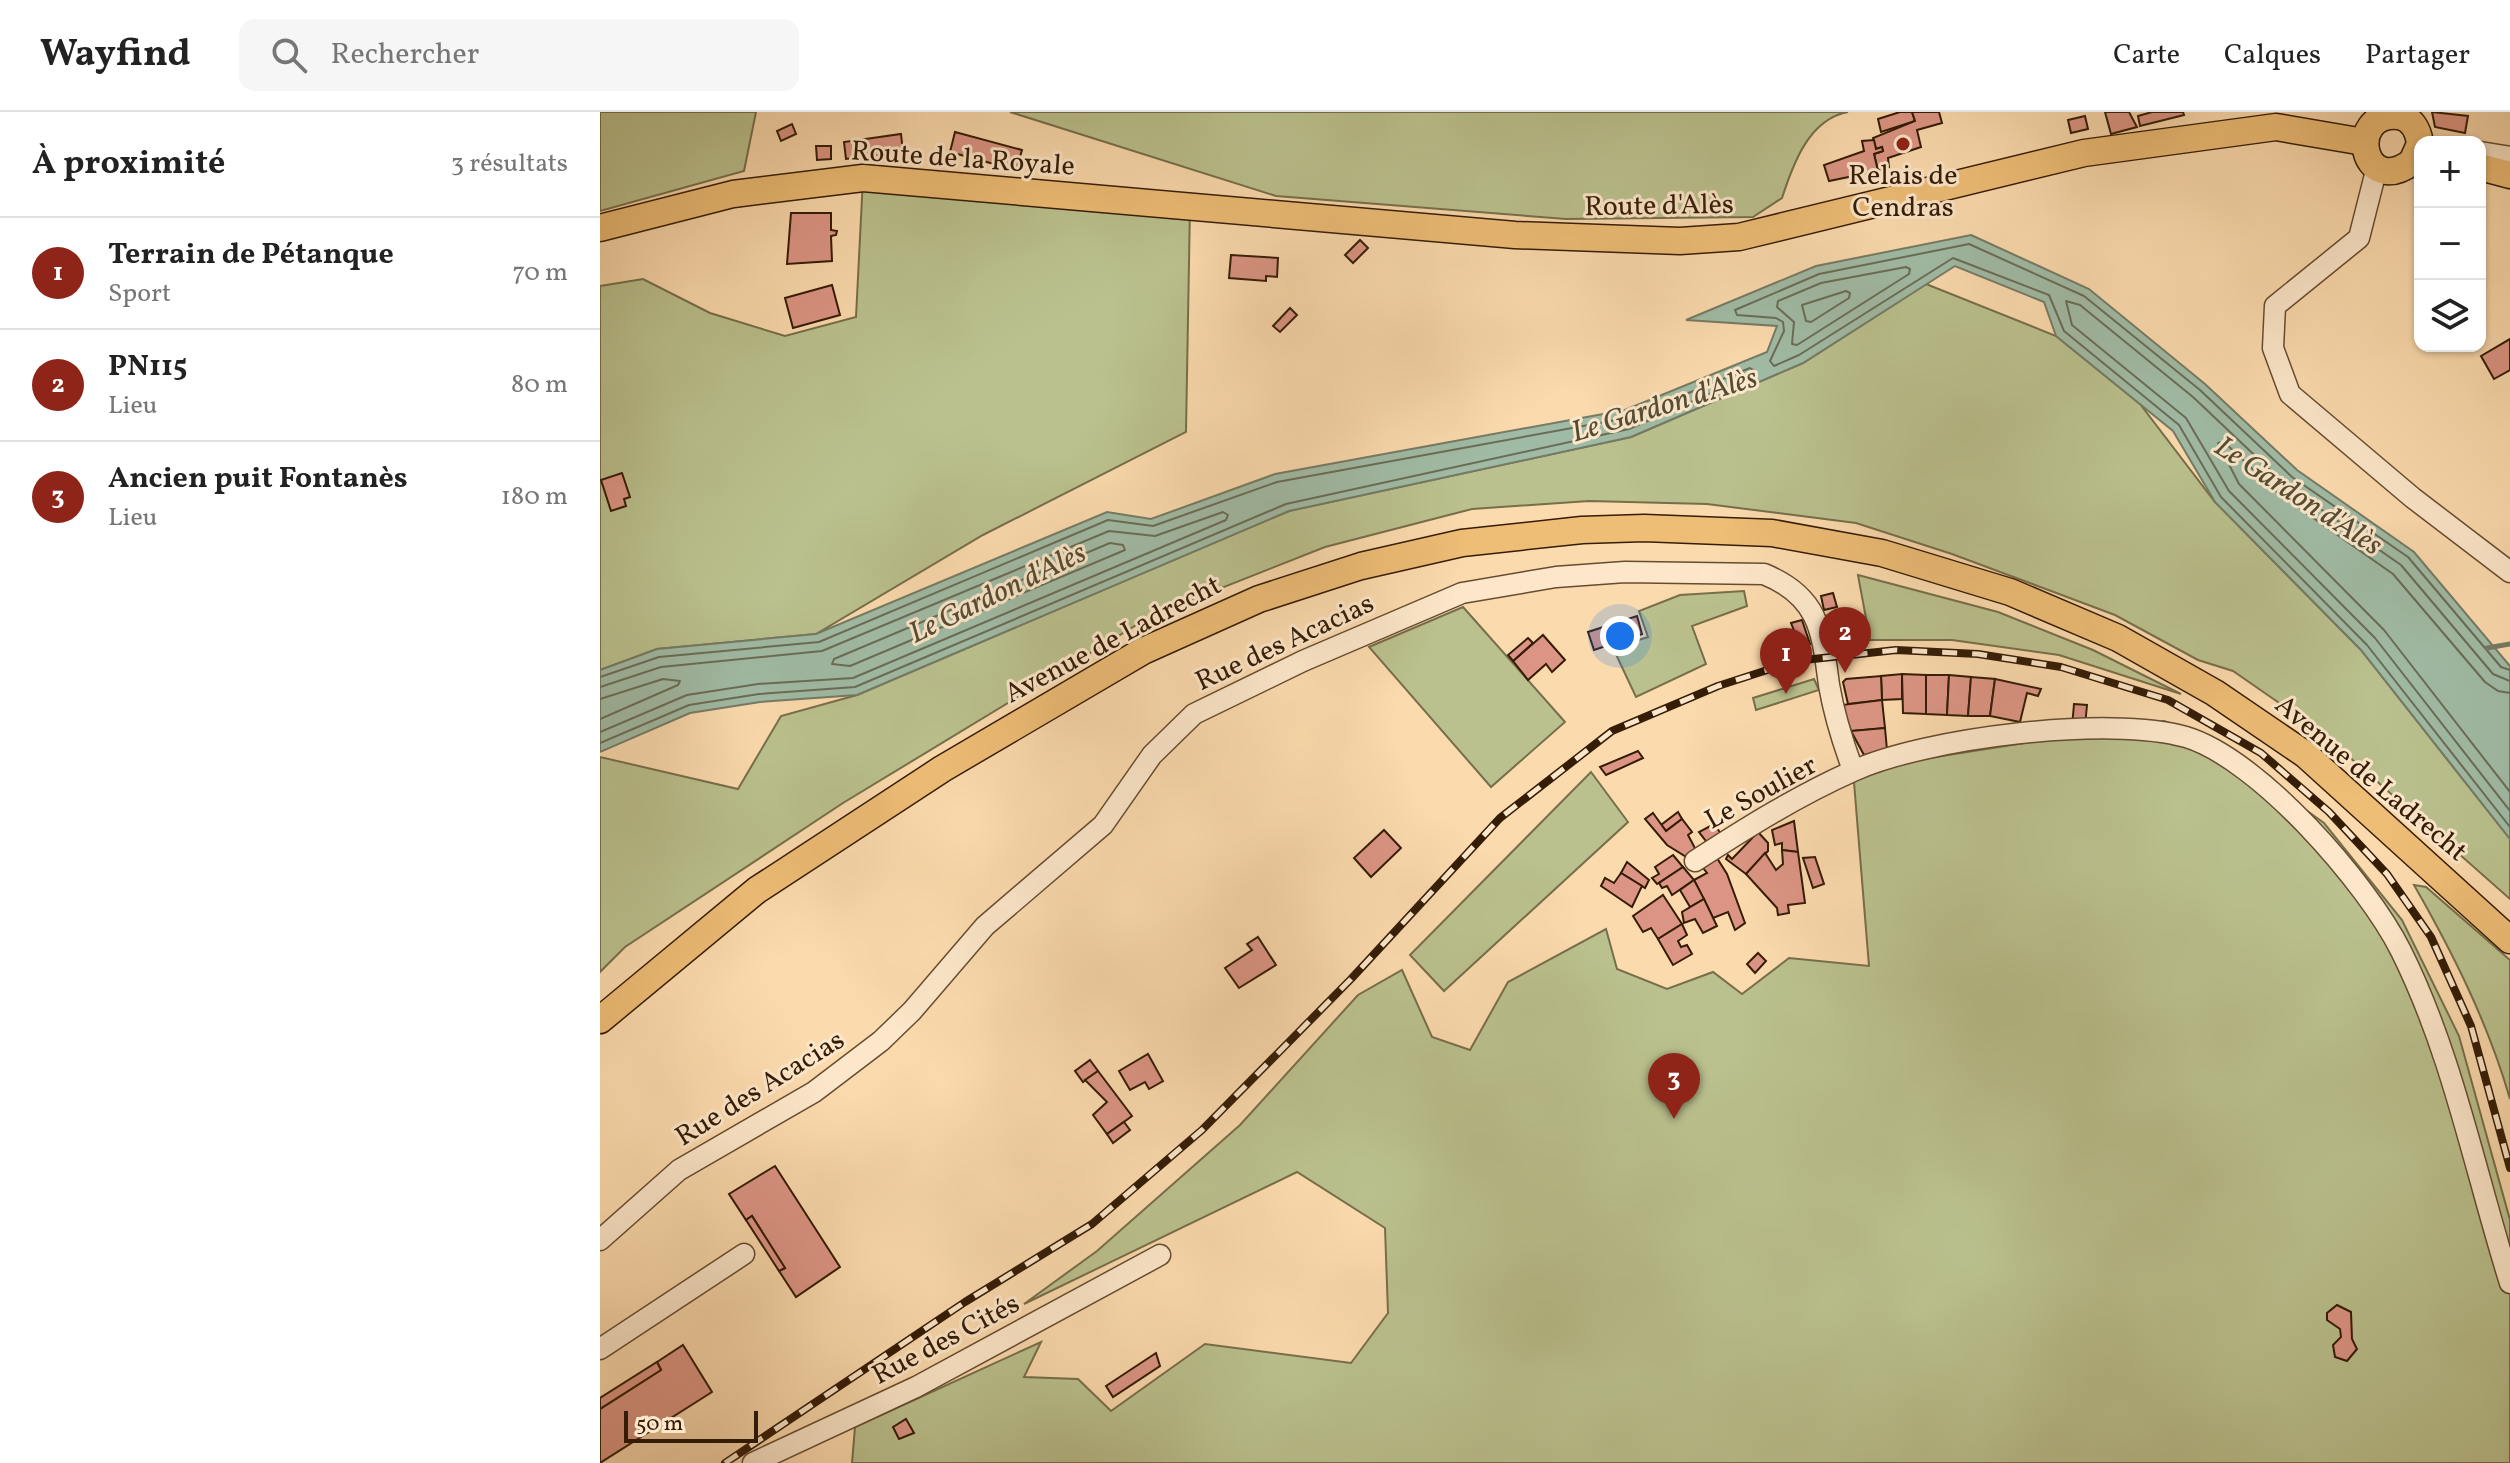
<!DOCTYPE html>
<html lang="fr">
<head>
<meta charset="utf-8">
<style>
  :root { --surface:#fff; --page:#f6f6f6; --text:#222; --muted:#767676; --line:#e0e0e0; --accent:#8f2418 }
  body { margin:0; font-family:Vollkorn,serif; background:var(--page); color:var(--text) }
  .controls { position:absolute; right:24px; top:24px; display:grid; overflow:hidden; border-radius:16px; box-shadow:0 2px 6px #0004 }
  .controls button { width:72px; height:72px; display:grid; place-items:center; padding:0; border:0; border-bottom:2px solid var(--line); background:var(--surface); color:var(--text); font:40px sans-serif }
  .scale { position:absolute; left:24px; bottom:20px; width:134px; box-sizing:border-box; padding-left:8px; border:4px solid #341c06; border-top:0; font-size:22px; line-height:28px; white-space:nowrap; color:#341c06; -webkit-text-stroke:6px #fce7ca; paint-order:stroke }
  .you { position:absolute; left:1020px; top:524px; width:28px; height:28px; margin:-20px; border:6px solid #fff; border-radius:50%; background:#1a73e8; box-shadow:0 0 0 12px #1a73e833 }
  .badge { display:grid; place-items:center; width:52px; height:52px; border-radius:50%; background:var(--accent); color:#fff; font-size:26px; font-weight:700 }
  .pin { position:absolute; translate:-50% -66px; filter:drop-shadow(0 2px 4px #0008) }
  .pin::after { content:''; position:absolute; top:42px; width:28px; height:24px; background:inherit; clip-path:polygon(0 0,100% 0,50% 100%) }
  .list { margin:0; padding:0; list-style:none }
  h2 { display:flex; justify-content:space-between; align-items:center; height:104px; margin:0; padding:0 32px; font-size:34px }
  h2 small { font-size:26px; font-weight:400; color:var(--muted) }
  .list li { display:grid; grid-template-columns:52px 1fr auto; gap:24px; align-items:center; box-sizing:border-box; height:112px; padding:0 32px; border-top:2px solid var(--line) }
  .list b { display:block; font-size:30px; white-space:nowrap }
  .list p { margin:0; font-size:26px; white-space:nowrap; color:var(--muted) }
  .list em { font-size:26px; font-style:normal; color:var(--muted) }
  .icon { flex:none; width:44px; height:44px; fill:none; stroke:currentColor; stroke-width:2; stroke-linecap:round; stroke-linejoin:round }
  .map { position:relative; flex:none; width:1910px; height:1351px; overflow:hidden }
  header { display:flex; align-items:center; gap:48px; box-sizing:border-box; height:112px; padding:0 40px; background:var(--surface); border-bottom:2px solid var(--line) }
  header strong { font-size:38px }
  nav { display:flex; gap:44px; margin-inline-start:auto; font-size:28px }
  .search { width:560px; height:72px; background:var(--page); display:flex; align-items:center; gap:20px; box-sizing:border-box; padding:0 28px; border-radius:16px; color:var(--muted); font-size:30px }
  main { display:flex }
  aside { flex:1; background:var(--surface) }
  .map>svg:first-child { display:block }
  .green { fill:#bac18e; stroke:#776e4a; stroke-width:2 }
  .water { fill:#a0bba5; stroke:#757b65; stroke-width:2 }
  .lines { fill:none; stroke-linecap:round; stroke-linejoin:round }
  .shore { stroke:#6a6c56; stroke-width:2 }
  .stream { stroke:#757b65; stroke-width:5 }
  .building { fill:#dc9584; stroke:#341c06; stroke-width:2 }
  .minor-casing { stroke:#664c30; stroke-width:23 }
  .major-casing { stroke:#341c06; stroke-width:29 }
  .minor { stroke:#fce7ca; stroke-width:20 }
  .major { stroke:#eebd76; stroke-width:26 }
  .rail-casing { stroke:#341c06; stroke-width:8 }
  .rail { stroke:#fce7ca; stroke-width:5; stroke-dasharray:15; stroke-linecap:butt }
  .poi-dot { fill:#8f2418; stroke:#fce7ca; stroke-width:3 }
  .labels { text-anchor:middle; stroke-width:6; stroke-linejoin:round; paint-order:stroke }
  .street-label { font-size:28px; fill:#341c06; stroke:#fce7ca }
  .poi-label { font-size:28px; fill:#341c06; stroke:#fce7ca }
  .water-label { font-size:30px; font-style:italic; fill:#544c36; stroke:#fce7ca }
</style>
</head>
<body>
<header>
<strong>Wayfind</strong>
<div class="search"><svg class="icon" aria-label="search" viewBox="0 0 24 24"><circle cx="10" cy="10" r="6"/><path d="M15 15l6 6"/></svg>Rechercher</div>
<nav><a>Carte</a><a>Calques</a><a>Partager</a></nav>
</header>
<main>
<aside>
<h2>À proximité<small>3 résultats</small></h2>
<ul class="list">
<li><span class="badge">1</span><div><b>Terrain de Pétanque</b><p>Sport</p></div><em>70 m</em></li>
<li><span class="badge">2</span><div><b>PN115</b><p>Lieu</p></div><em>80 m</em></li>
<li><span class="badge">3</span><div><b>Ancien puit Fontanès</b><p>Lieu</p></div><em>180 m</em></li>
</ul>
</aside>
<div class="map">
<svg width="1910" height="1351" viewBox="0 0 1910 1351">
  <rect width="100%" height="100%" fill="#fbdaad"/>
  <filter id="stains"><feTurbulence type="fractalNoise" baseFrequency=".0025" numOctaves="4"/><feColorMatrix values="0 0 0 0 .2 0 0 0 0 .09 0 0 0 0 .02 0 0 0 .5 -.17"/></filter>
  <radialGradient id="worn" r=".72"><stop offset=".6" stop-color="#630" stop-opacity="0"/><stop offset="1" stop-color="#630" stop-opacity=".3"/></radialGradient>
  <!-- green -->
  <g class="green">
    <polygon points="0,0 156,0 144,59 0,99"/>
    <path d="M410 0H1248C1209 7 1193 52 1182 86L1153 105 966 107 676 84Z"/>
    <polygon points="263,66 590,94 586,320 383,423 216,522 57,537 0,558 0,174 43,167 110,201 185,224 256,205"/>
    <polygon points="1326,172 1456,224 1540,292 1615,390 1761,538 1910,727 1910,787 1721,620 1633,559 1598,548 1515,503 1352,442 1256,411 1107,392 989,389 872,397 725,435 553,503 243,691 25,835 0,860 0,645 138,677 181,604 257,583 689,399 1031,325 1203,251"/>
    <polygon points="1258,463 1398,500 1493,538 1581,582 1459,543 1352,528 1270,528"/>
    <polygon points="1144,479 1147,494 1092,514 1106,552 1036,585 1013,536 1048,525 1039,499 1080,483"/>
    <polygon points="863,495 965,610 891,675 769,535"/>
    <polygon points="1214,567 1219,578 1156,598 1153,586"/>
    <polygon points="1564,609 1603,624 1724,711 1802,808 1859,924 1910,1108 1910,1351 252,1351 255,1315 441,1230 424,1265 478,1267 511,1299 605,1232 751,1251 788,1201 785,1116 697,1060 424,1192 497,1139 640,1013 758,883 802,858 832,925 870,938 908,870 1006,817 1017,857 1067,877 1113,860 1142,882 1189,846 1269,854 1253,658"/>
    <polygon points="991,660 1028,710 844,879 810,843"/>
    <path d="M1814 773 1826 775 1910 848V987C1888 911 1853 841 1814 773Z"/>
  </g>
  <!-- water -->
  <polygon class="water" points="1371,123 1489,177 1605,272 1697,358 1814,440 1910,554 1910,727 1761,538 1615,390 1573,319 1456,224 1444,190 1355,154 1203,251 1031,325 689,399 257,583 160,590 90,601 0,640 0,558 57,537 216,522 507,400 551,407 675,362 1025,298 1167,240 1177,214 1086,208 1216,154"/>
  <g class="lines">
    <!-- shore -->
    <g class="shore">
      <polygon points="1306,155 1310,157 1309,162 1197,233 1192,232 1194,210 1177,195 1178,189 1221,171"/>
      <polygon points="1246,179 1250,181 1249,186 1211,210 1206,209 1202,193"/>
      <polygon points="510,431 523,433 525,438 250,554 232,552 234,547"/>
      <polyline points="1910,558 1901,555 1808,445 1692,365 1600,278 1484,184 1369,132 1219,162 1135,198 1137,203 1176,206 1183,210 1184,219 1170,249 1174,254 1199,243 1353,146 1449,183 1464,219 1579,313 1621,385 1767,533 1910,715"/>
      <polyline points="0,565 59,545 219,530 508,408 553,414 677,370 1027,306 1150,256 1155,259 1153,263 1029,317 686,392 255,575 159,582 89,593 0,631"/>
      <polyline points="1910,569 1893,562 1801,453 1686,373 1593,285 1480,193 1466,189 1472,213 1586,306 1629,379 1775,526 1910,699"/>
      <polyline points="0,575 61,555 222,539 509,419 555,424 623,400 628,403 626,408 253,566 158,572 87,583 0,620"/>
      <polyline points="1910,581 1898,579 1885,570 1793,462 1679,382 1624,330 1618,331 1639,372 1784,518 1910,680"/>
      <polyline points="0,587 63,567 80,569 78,573 0,607"/>
    </g>
    <!-- stream -->
    <polyline class="stream" points="1887,536 1910,532"/>
  </g>
  <!-- building -->
  <g class="building">
    <polygon points="1300,0 1312,0 1315,9 1281,20 1278,7"/>
    <polygon points="1312,0 1339,0 1342,11 1317,18 1321,35 1288,46 1289,55 1278,59 1274,42 1283,39 1282,35 1276,37 1273,26 1315,9"/>
    <polygon points="1505,0 1529,0 1537,15 1511,22"/>
    <polygon points="1552,0 1583,0 1584,3 1540,14 1538,4"/>
    <polygon points="1832,0 1868,4 1865,21 1835,15"/>
    <polygon points="1485,4 1488,17 1471,21 1468,8"/>
    <polygon points="192,12 196,22 181,29 177,19"/>
    <polygon points="355,20 422,38 416,58 350,40"/>
    <polygon points="301,22 303,40 246,47 244,30"/>
    <polygon points="1274,28 1276,37 1282,35 1283,39 1274,42 1278,59 1229,69 1224,53 1264,39 1262,29"/>
    <polygon points="216,34 231,34 231,47 217,48"/>
    <polygon points="191,101 231,101 231,118 237,119 236,123 231,124 232,149 187,152"/>
    <polygon points="760,128 768,136 753,151 745,143"/>
    <polygon points="631,143 678,146 677,165 666,164 666,169 629,166"/>
    <polygon points="232,173 240,203 193,216 185,186"/>
    <polygon points="690,196 697,203 680,220 673,214"/>
    <polygon points="1910,227 1910,258 1894,267 1881,244"/>
    <polygon points="22,361 30,385 24,387 26,394 11,399 1,368"/>
    <polygon points="1233,481 1237,495 1224,498 1221,484"/>
    <polygon points="1037,504 1042,522 994,538 988,520"/>
    <polygon points="1202,508 1210,532 1190,536 1187,523 1195,521 1191,511"/>
    <polygon points="943,523 965,548 952,560 946,552 928,568 913,549"/>
    <polygon points="928,526 933,531 913,549 908,543"/>
    <polygon points="1302,562 1302,587 1282,588 1281,564"/>
    <polygon points="1302,562 1326,563 1326,602 1303,601"/>
    <polygon points="1326,563 1349,563 1347,603 1326,602"/>
    <polygon points="1349,563 1371,565 1368,604 1347,603"/>
    <polygon points="1281,564 1282,588 1248,592 1243,570 1246,567"/>
    <polygon points="1371,565 1395,567 1390,604 1368,604"/>
    <polygon points="1395,567 1441,577 1438,584 1427,581 1420,610 1390,604"/>
    <polygon points="1282,588 1285,616 1251,619 1242,593"/>
    <polygon points="1474,592 1487,593 1485,614 1472,615"/>
    <polygon points="1285,616 1287,638 1264,643 1251,619"/>
    <polygon points="1038,639 1043,646 1006,663 1000,655"/>
    <polygon points="1078,700 1082,707 1066,719 1061,713"/>
    <polygon points="1053,701 1066,719 1082,707 1092,720 1088,723 1097,740 1088,746 1067,733 1045,707"/>
    <polygon points="1194,709 1198,740 1197,740 1182,738 1182,731 1175,733 1172,718"/>
    <polygon points="1114,712 1124,726 1109,733 1099,720"/>
    <polygon points="784,718 801,736 771,765 754,746"/>
    <polygon points="1158,720 1168,731 1168,739 1146,762 1126,747 1128,743 1132,747"/>
    <polygon points="1182,738 1198,740 1205,791 1188,793 1189,801 1178,803 1177,796 1146,762 1165,741 1176,758 1183,752"/>
    <polygon points="1073,743 1083,755 1057,772 1052,766 1059,762 1055,755"/>
    <polygon points="1215,745 1224,772 1213,776 1203,746"/>
    <polygon points="1117,746 1127,762 1145,811 1135,818 1128,800 1113,806 1094,768 1107,761 1103,756"/>
    <polygon points="1027,750 1049,768 1045,776 1021,761"/>
    <polygon points="1083,755 1094,768 1072,783 1067,774 1062,776 1059,771"/>
    <polygon points="1021,761 1042,774 1032,795 1001,774 1005,766 1014,771"/>
    <polygon points="1094,768 1104,787 1090,795 1080,778"/>
    <polygon points="1063,783 1082,812 1058,827 1051,816 1043,820 1033,804"/>
    <polygon points="1104,787 1117,814 1103,821 1095,807 1084,811 1082,800"/>
    <polygon points="1082,812 1087,823 1078,829 1081,835 1087,833 1092,842 1073,853 1058,827"/>
    <polygon points="658,825 676,853 639,876 625,856 652,838 647,832"/>
    <polygon points="1158,841 1166,849 1155,861 1147,852"/>
    <polygon points="548,942 563,969 549,977 545,970 530,978 519,959"/>
    <polygon points="490,948 498,959 483,970 475,959"/>
    <polygon points="498,959 532,1004 507,1022 493,1003 507,990 485,968"/>
    <polygon points="524,1010 530,1018 513,1031 507,1022"/>
    <polygon points="175,1054 240,1155 196,1185 179,1159 185,1156 152,1104 146,1108 129,1082"/>
    <polygon points="152,1104 185,1156 179,1159 146,1108"/>
    <polygon points="1737,1193 1751,1200 1752,1227 1757,1237 1747,1249 1735,1245 1733,1233 1741,1225 1740,1217 1727,1208 1727,1201"/>
    <polygon points="83,1233 112,1280 0,1351 0,1297 61,1258 57,1250"/>
    <polygon points="556,1241 560,1254 513,1285 506,1274"/>
    <polygon points="57,1250 61,1258 0,1297 0,1286"/>
    <polygon points="306,1307 314,1321 299,1327 293,1315"/>
  </g>
  <g class="lines">
    <!-- minor casing -->
    <g class="minor-casing">
      <g id="minor">
        <polyline points="1880,40 1910,45"/>
        <polyline points="1777,55 1759,126 1675,194 1673,236 1690,282 1813,386 1910,460"/>
        <path d="M1095 749C1146 716 1197 684 1253 659 1325 626 1510 603 1586 625 1659 647 1767 771 1801 839 1853 943 1875 1060 1910 1171"/>
        <path d="M0 1128 79 1058 214 980 281 929 312 899 385 814 503 713 552 643 594 602 703 549 862 481 956 465 1025 460 1164 462C1220 485 1222 520 1229 573 1234 602 1243 631 1253 658"/>
        <polyline points="0,1237 144,1142"/>
        <polyline points="153,1351 316,1275 560,1143"/>
      </g>
    </g>
    <!-- major casing -->
    <g class="major-casing">
      <g id="major">
        <path d="M1820 31C1818 18 1812 6 1798 4 1745 0 1762 87 1812 50L1820 32"/>
        <polyline points="1880,55 1910,63"/>
        <polyline points="0,116 133,82 263,66 915,123 1080,129 1139,125 1484,41 1676,15 1764,30"/>
        <polyline points="0,908 157,778 342,657 543,539 659,487 761,454 862,431 982,418 1044,416 1172,421 1282,441 1410,480 1518,526 1615,581 1706,643 1910,828"/>
      </g>
    </g>
    <!-- minor -->
    <use href="#minor" class="minor"/>
    <!-- major -->
    <use href="#major" class="major"/>
    <!-- rail casing -->
    <g class="rail-casing">
      <polyline id="rail" points="125,1351 365,1190 492,1112 602,1018 751,867 900,706 1012,619 1118,574 1195,549 1296,538 1378,542 1461,555 1568,588 1661,641 1729,700 1787,762 1831,825 1871,914 1910,1056"/>
    </g>
    <!-- rail -->
    <use href="#rail" class="rail"/>
  </g>
  <!-- markers -->
  <circle class="poi-dot" cx="1303" cy="32" r="8"/>
  <g class="labels">
    <!-- street labels -->
    <g class="street-label">
      <text transform="translate(363 45) rotate(4)" y="10">Route de la Royale</text>
      <text transform="translate(1059 92) rotate(-1)" y="10">Route d'Alès</text>
      <text transform="translate(512 526) rotate(-28)" y="10">Avenue de Ladrecht</text>
      <text transform="translate(684 529) rotate(-25)" y="10">Rue des Acacias</text>
      <text transform="translate(1772 665) rotate(40)" y="10">Avenue de Ladrecht</text>
      <text transform="translate(1160 679) rotate(-29)" y="10">Le Soulier</text>
      <text transform="translate(159 975) rotate(-32)" y="10">Rue des Acacias</text>
      <text transform="translate(345 1226) rotate(-28)" y="10">Rue des Cités</text>
    </g>
    <!-- poi labels -->
    <g class="poi-label">
      <text x="1303" y="72">Relais de<tspan x="1303" dy="32">Cendras</tspan></text>
    </g>
    <!-- water labels -->
    <g class="water-label">
      <text transform="translate(1064 292) rotate(-17)" y="10">Le Gardon d'Alès</text>
      <text transform="translate(1699 383) rotate(33)" y="10">Le Gardon d'Alès</text>
      <text transform="translate(397 480) rotate(-26)" y="10">Le Gardon d'Alès</text>
    </g>
  </g>
  <rect width="100%" height="100%" filter="url(#stains)"/>
  <rect width="100%" height="100%" fill="url(#worn)"/>
</svg>
<div class="controls">
<button>+</button>
<button>−</button>
<button><svg class="icon" aria-label="layers" viewBox="0 0 24 24"><path d="M12 4l9 5-9 5-9-5zM3 14l9 5 9-5"/></svg></button>
</div>
<div class="scale">50 m</div>
<div class="you"></div>
<div class="pin badge" style="left:1186px;top:582px">1</div>
<div class="pin badge" style="left:1245px;top:561px">2</div>
<div class="pin badge" style="left:1074px;top:1007px">3</div>
</div>
</main>
</body>
</html>
